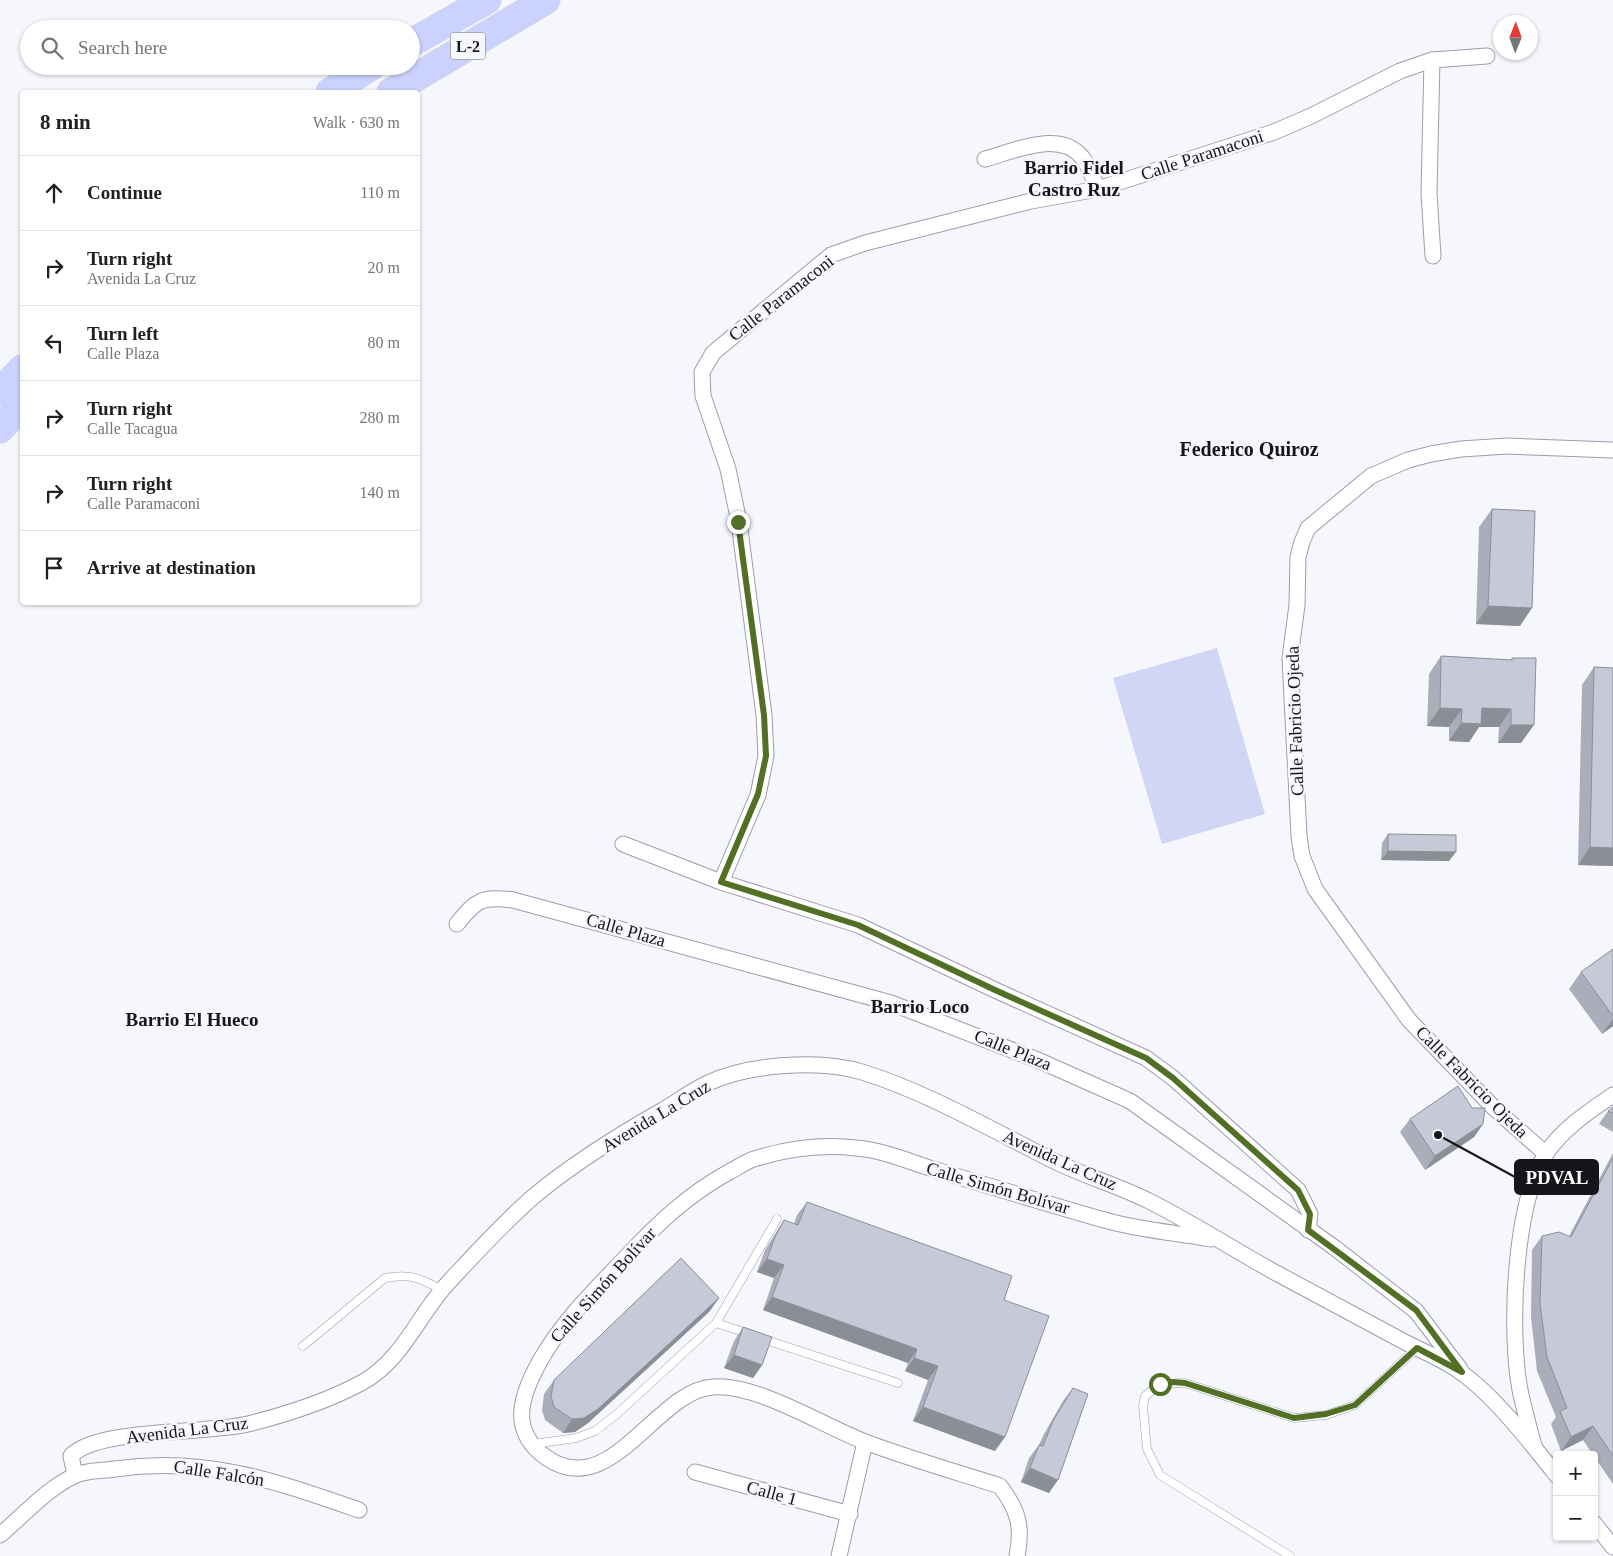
<!DOCTYPE html>
<html lang="en">
<head>
<meta charset="utf-8">
<style>
  :root { --surface:#fff; --page:#f6f6f6; --text:#202124; --muted:#757577; --line:#e0e0e0 }
  body { margin:0; font-family:"Times New Roman",serif; background:var(--page); color:var(--text) }
  .controls { position:absolute; right:15px; bottom:15px; display:grid; overflow:hidden; border-radius:5px; box-shadow:0 1px 4px #0004 }
  .controls button { width:45px; height:45px; display:grid; place-items:center; padding:0; border:0; border-bottom:1px solid var(--line); background:var(--surface); color:var(--text); font:25px sans-serif }
  .compass { position:absolute; left:1493px; top:15px; width:45px; height:45px; border-radius:50%; background:var(--surface); box-shadow:0 1px 4px #0004; rotate:1deg }
  .stop { position:absolute; width:15px; height:15px; margin:-11px; border:4px solid #517025; border-radius:50%; background:#fff }
  .stop.end { background:#517025; border-color:#fff; box-shadow:0 1px 5px #0008 }
  .list { margin:0; padding:0; list-style:none }
  h2 { display:flex; justify-content:space-between; align-items:center; height:65px; margin:0; padding:0 20px; font-size:21px }
  h2 small { font-size:16px; font-weight:400; color:var(--muted) }
  .list li { display:grid; grid-template-columns:32px 1fr auto; gap:15px; align-items:center; box-sizing:border-box; height:75px; padding:0 20px; border-top:1px solid var(--line) }
  .list b { display:block; font-size:19px; white-space:nowrap }
  .list p { margin:0; font-size:16px; white-space:nowrap; color:var(--muted) }
  .list em { font-size:16px; font-style:normal; color:var(--muted) }
  .icon { flex:none; width:28px; height:28px; fill:none; stroke:currentColor; stroke-width:2; stroke-linecap:round; stroke-linejoin:round }
  .map { position:relative; flex:none; width:1613px; height:1556px; overflow:hidden }
  .search { position:absolute; background:var(--surface); box-shadow:0 1px 4px #0004; left:20px; top:20px; width:400px; height:55px; display:flex; align-items:center; gap:12px; box-sizing:border-box; padding:0 18px; border-radius:28px; color:var(--muted); font-size:19px }
  .panel { position:absolute; background:var(--surface); box-shadow:0 1px 4px #0004; left:20px; top:90px; width:400px; height:515px; border-radius:5px }
  .map>svg:first-child { display:block }
  .green { fill:#d1d6f4 }
  .lines { fill:none; stroke-linecap:round; stroke-linejoin:round }
  .lane-casing { stroke:#9b9dab; stroke-width:9 }
  .street-casing { stroke:#9b9dab; stroke-width:17 }
  .highway-casing { stroke:#d5d5d6; stroke-width:29 }
  .lane { stroke:#fff; stroke-width:8 }
  .street { stroke:#fff; stroke-width:15 }
  .highway { stroke:#ccd2ff; stroke-width:28 }
  .wall { fill:#abadba }
  .shaded-wall { fill:#8b8d97 }
  .building { fill:#c7c9d8; stroke:#8b8d97 }
  .route { stroke:#517025; stroke-width:6 }
  .labels { text-anchor:middle; stroke-width:5; stroke-linejoin:round; paint-order:stroke }
  .shield { fill:#f6f7fd; stroke:#58595e; stroke-width:1 }
  .shield-label { font-size:16px; font-weight:bold; fill:#15151a }
  .street-label { font-size:18px; fill:#15151a; stroke:#f6f7fd }
  .neighbourhood-label { font-size:19px; font-weight:bold; fill:#15151a; stroke:#f6f7fd }
  .quarter-label { font-size:20px; font-weight:bold; fill:#15151a; stroke:#f6f7fd }
  .leader { fill:none; stroke:#15151a; stroke-width:2 }
  .callout-dot { fill:#15151a; stroke:#f6f7fd; stroke-width:2 }
  .callout { fill:#15151a; stroke:#15151a; stroke-width:2 }
  .callout-label { font-size:19px; text-anchor:middle; font-weight:bold; fill:#fff }
</style>
</head>
<body>
<div class="map">
<svg width="1613" height="1556" viewBox="0 0 1613 1556">
  <rect width="100%" height="100%" fill="#f6f7fd"/>
  <!-- green -->
  <polygon class="green" points="1217,648 1265,814 1162,844 1113,678"/>
  <g class="lines">
    <!-- lane casing -->
    <g class="lane-casing">
      <g id="lane">
        <polyline points="716,1323 750,1334"/>
        <polyline points="763,1339 898,1383"/>
        <path d="M303 1346 385 1278C410 1273 420 1278 442 1290"/>
        <polyline points="533,1444 576,1438 595,1431 617,1414 716,1323 777,1219"/>
        <polyline points="1290,1556 1160,1475 1147,1449 1143,1406 1145,1396 1160,1384 1185,1383 1294,1418 1326,1415 1355,1405 1417,1348"/>
      </g>
    </g>
    <!-- street casing -->
    <g class="street-casing">
      <g id="street">
        <polyline points="1432,60 1429,193 1433,256"/>
        <path d="M985 159C1012 152 1059 129 1082 157 1089 165 1093 179 1098 189"/>
        <polyline points="623,844 721,882 858,925 995,990 1146,1058 1173,1078 1298,1190 1310,1214 1308,1230"/>
        <polyline points="721,882 758,795 766,756 764,715 739,522 728,469 703,396 702,372 713,353 831,255 865,243 1031,201 1098,189 1274,132 1311,116 1400,71 1432,60 1487,56"/>
        <path d="M457 924C476 900 482 896 513 900L891 1003 1040 1061 1130 1101 1335 1248 1416 1311 1460 1369"/>
        <polyline points="1546,1154 1495,1109 1409,1020 1315,889 1302,856 1299,836 1290,658 1297,605 1298,557 1302,542 1308,528 1371,476 1408,460 1431,454 1461,449 1507,446 1613,450"/>
        <path d="M1534 1446C1529 1427 1524 1409 1520 1390 1509 1331 1514 1207 1545 1155 1562 1129 1588 1112 1613 1095"/>
        <polyline points="695,1472 850,1514"/>
        <path d="M75 1475 71 1456C96 1428 207 1434 248 1424 284 1415 330 1400 363 1382 402 1360 418 1316 447 1284 475 1254 502 1224 533 1197 572 1164 619 1135 663 1110 678 1101 693 1090 708 1083 749 1064 820 1059 862 1072 927 1092 992 1130 1052 1160 1084 1176 1117 1185 1149 1201 1193 1223 1234 1250 1278 1274 1319 1296 1360 1318 1401 1340 1421 1351 1444 1359 1462 1373 1495 1397 1531 1443 1557 1476"/>
        <polyline points="1594,1523 1613,1547"/>
        <path d="M0 1535C23 1516 46 1489 74 1476 85 1470 103 1471 115 1469 206 1456 275 1481 359 1510"/>
        <polyline points="839,1556 865,1442"/>
        <path d="M1017 1556C1023 1526 1018 1510 1000 1486 956 1472 911 1459 868 1443 824 1427 760 1384 713 1387 657 1390 611 1502 547 1458 508 1431 521 1395 540 1361 563 1320 597 1288 628 1255 659 1222 689 1194 729 1172 737 1168 745 1162 754 1159 786 1149 822 1144 856 1148 883 1150 910 1162 936 1170 993 1187 1051 1205 1108 1221 1141 1230 1177 1233 1210 1239"/>
      </g>
    </g>
    <!-- highway casing -->
    <g class="highway-casing">
      <g id="highway">
        <polyline points="411,43 487,0"/>
        <polyline points="330,92 372,66"/>
        <polyline points="391,92 546,0"/>
        <polyline points="0,392 22,369"/>
        <polyline points="0,429 22,406"/>
      </g>
    </g>
    <!-- lane -->
    <use href="#lane" class="lane"/>
    <!-- street -->
    <use href="#street" class="street"/>
    <!-- highway -->
    <use href="#highway" class="highway"/>
  </g>
  <!-- wall -->
  <g class="wall">
    <polygon points="1492,509 1520,626 1476,624 1479,527"/>
    <polygon points="1441,656 1511,660 1512,658 1521,743 1498,743 1499,727 1479,727 1469,742 1449,741 1449,727 1427,726 1429,674"/>
    <polygon points="1594,667 1613,668 1613,866 1578,865 1582,685"/>
    <polygon points="1388,834 1449,861 1381,860 1382,843"/>
    <polygon points="1613,949 1613,1026 1602,1034 1569,989 1581,972"/>
    <polygon points="1613,1107 1613,1132 1599,1124 1608,1111"/>
    <polygon points="1410,1119 1483,1124 1474,1137 1425,1170 1400,1132"/>
    <polygon points="1613,1153 1613,1484 1583,1440 1561,1451 1551,1424 1556,1417 1537,1371 1531,1317 1532,1250 1542,1236 1569,1236"/>
    <polygon points="807,1202 1004,1300 995,1451 913,1421 928,1380 905,1371 908,1363 763,1310 774,1278 757,1272 765,1250 775,1234 784,1220 794,1224 797,1215"/>
    <polygon points="719,1298 709,1312 588,1423 575,1432 563,1433 545,1420 542,1410 544,1394 554,1380"/>
    <polygon points="743,1327 762,1365 753,1378 724,1368 734,1341"/>
    <polygon points="1073,1388 1049,1493 1021,1482 1029,1458 1039,1445 1044,1434 1063,1401"/>
  </g>
  <!-- shaded-wall -->
  <g class="shaded-wall">
    <polygon points="1488,606 1532,608 1520,626 1476,624"/>
    <polygon points="1440,708 1462,709 1449,727 1427,726"/>
    <polygon points="1482,708 1511,709 1499,727 1479,727 1469,742 1449,741 1461,723"/>
    <polygon points="1511,725 1534,725 1521,743 1498,743"/>
    <polygon points="1590,847 1613,848 1613,866 1578,865"/>
    <polygon points="1388,851 1456,852 1449,861 1381,860"/>
    <polygon points="1613,1019 1613,1026 1602,1034"/>
    <polygon points="1483,1124 1474,1137 1425,1170 1435,1156"/>
    <polygon points="767,1259 784,1265 774,1278 757,1272"/>
    <polygon points="772,1297 917,1349 908,1363 763,1310"/>
    <polygon points="719,1298 709,1312 588,1423 575,1432 563,1433 572,1419"/>
    <polygon points="734,1355 762,1365 753,1378 724,1368"/>
    <polygon points="914,1358 938,1366 928,1380 905,1371"/>
    <polygon points="923,1407 1005,1437 995,1451 913,1421"/>
    <polygon points="1593,1426 1583,1440 1561,1451 1571,1437"/>
    <polygon points="1030,1468 1058,1480 1049,1493 1021,1482"/>
  </g>
  <!-- building -->
  <g class="building">
    <polygon points="1492,509 1535,511 1532,608 1488,606"/>
    <polygon points="1441,656 1512,660 1512,658 1536,658 1534,725 1511,725 1511,709 1482,708 1481,724 1461,723 1462,709 1440,708"/>
    <polygon points="1594,667 1613,668 1613,848 1590,847"/>
    <polygon points="1388,834 1456,835 1456,852 1388,851"/>
    <polygon points="1613,949 1613,1016 1581,972"/>
    <polygon points="1458,1086 1472,1108 1485,1108 1483,1124 1435,1156 1410,1119"/>
    <polygon points="1613,1107 1613,1113 1608,1111"/>
    <polygon points="1613,1158 1613,1456 1593,1426 1571,1437 1560,1411 1567,1408 1547,1357 1540,1304 1542,1236 1559,1232 1571,1237"/>
    <polygon points="807,1202 1012,1276 1004,1300 1049,1316 1005,1437 923,1407 938,1366 914,1358 917,1349 772,1297 784,1265 767,1259 775,1237 784,1220 798,1225"/>
    <polygon points="681,1258 719,1298 598,1409 584,1418 572,1419 554,1407 551,1396 554,1380"/>
    <polygon points="743,1327 772,1337 762,1365 734,1355"/>
    <polygon points="1073,1388 1088,1394 1058,1480 1030,1468 1039,1445 1043,1446 1053,1421"/>
  </g>
  <g class="lines">
    <!-- route -->
    <polyline class="route" points="738,522 764,715 766,756 758,794 721,882 858,925 995,990 1146,1058 1173,1078 1298,1190 1310,1214 1308,1230 1416,1310 1462,1372 1417,1348 1355,1405 1326,1414 1294,1418 1185,1383 1172,1382 1160,1384"/>
  </g>
  <g class="labels">
    <!-- shield labels -->
    <rect class="shield" x="450.5" y="32.5" width="35" height="27" rx="4"/>
    <g class="shield-label">
      <text x="468" y="52">L-2</text>
    </g>
    <!-- street labels -->
    <g class="street-label">
      <text transform="translate(1202 155) rotate(-18)" y="6">Calle Paramaconi</text>
      <text transform="translate(781 298) rotate(-38)" y="6">Calle Paramaconi</text>
      <text transform="translate(1295 721) rotate(-92)" y="6">Calle Fabricio Ojeda</text>
      <text transform="translate(626 930) rotate(16)" y="6">Calle Plaza</text>
      <text transform="translate(1013 1050) rotate(22)" y="6">Calle Plaza</text>
      <text transform="translate(1472 1082) rotate(45)" y="6">Calle Fabricio Ojeda</text>
      <text transform="translate(656 1116) rotate(-31)" y="6">Avenida La Cruz</text>
      <text transform="translate(1060 1160) rotate(24)" y="6">Avenida La Cruz</text>
      <text transform="translate(998 1188) rotate(16)" y="6">Calle Simón Bolívar</text>
      <text transform="translate(603 1285) rotate(-48)" y="6">Calle Simón Bolívar</text>
      <text transform="translate(187 1430) rotate(-7)" y="6">Avenida La Cruz</text>
      <text transform="translate(219 1473) rotate(9)" y="6">Calle Falcón</text>
      <text transform="translate(772 1493) rotate(15)" y="6">Calle 1</text>
    </g>
    <!-- neighbourhood labels -->
    <g class="neighbourhood-label">
      <text x="1074" y="174">Barrio Fidel<tspan x="1074" dy="22">Castro Ruz</tspan></text>
      <text x="920" y="1013">Barrio Loco</text>
      <text x="192" y="1026">Barrio El Hueco</text>
    </g>
    <!-- quarter labels -->
    <g class="quarter-label">
      <text x="1249" y="456">Federico Quiroz</text>
    </g>
  </g>
  <!-- callouts -->
  <path class="leader" d="M1438 1135L1515 1177"/>
  <circle class="callout-dot" cx="1438" cy="1135" r="5"/>
  <rect class="callout" x="1515" y="1160" width="83" height="34" rx="5"/>
  <g class="callout-label">
    <text x="1557" y="1184">PDVAL</text>
  </g>
</svg>
<div class="controls">
<button>+</button>
<button>−</button>
</div>
<svg class="compass" viewBox="-18 -18 36 36"><path d="M0-13l5 13h-10z" fill="#e53935"/><path d="M0 13l5-13h-10z" fill="#757577"/></svg>
<div class="stop" style="left:1160px;top:1384px"></div>
<div class="stop end" style="left:738px;top:522px"></div>
<div class="search"><svg class="icon" aria-label="search" viewBox="0 0 24 24"><circle cx="10" cy="10" r="6"/><path d="M15 15l6 6"/></svg>Search here</div>
<section class="panel">
<h2>8 min<small>Walk · 630 m</small></h2>
<ul class="list">
<li><svg class="icon" aria-label="ahead" viewBox="0 0 24 24"><path d="M12 20V5M6 11l6-6 6 6"/></svg><div><b>Continue</b></div><em>110 m</em></li>
<li><svg class="icon" aria-label="right" viewBox="0 0 24 24"><path d="M7 20v-9h11M14 6l5 5-5 5"/></svg><div><b>Turn right</b><p>Avenida La Cruz</p></div><em>20 m</em></li>
<li><svg class="icon" aria-label="left" viewBox="0 0 24 24"><path d="M17 20v-9H6M10 6l-5 5 5 5"/></svg><div><b>Turn left</b><p>Calle Plaza</p></div><em>80 m</em></li>
<li><svg class="icon" aria-label="right" viewBox="0 0 24 24"><path d="M7 20v-9h11M14 6l5 5-5 5"/></svg><div><b>Turn right</b><p>Calle Tacagua</p></div><em>280 m</em></li>
<li><svg class="icon" aria-label="right" viewBox="0 0 24 24"><path d="M7 20v-9h11M14 6l5 5-5 5"/></svg><div><b>Turn right</b><p>Calle Paramaconi</p></div><em>140 m</em></li>
<li><svg class="icon" aria-label="arrive" viewBox="0 0 24 24"><path d="M6 21V4h12l-3 4 3 4H6"/></svg><div><b>Arrive at destination</b></div></li>
</ul>
</section>
</div>
</body>
</html>
